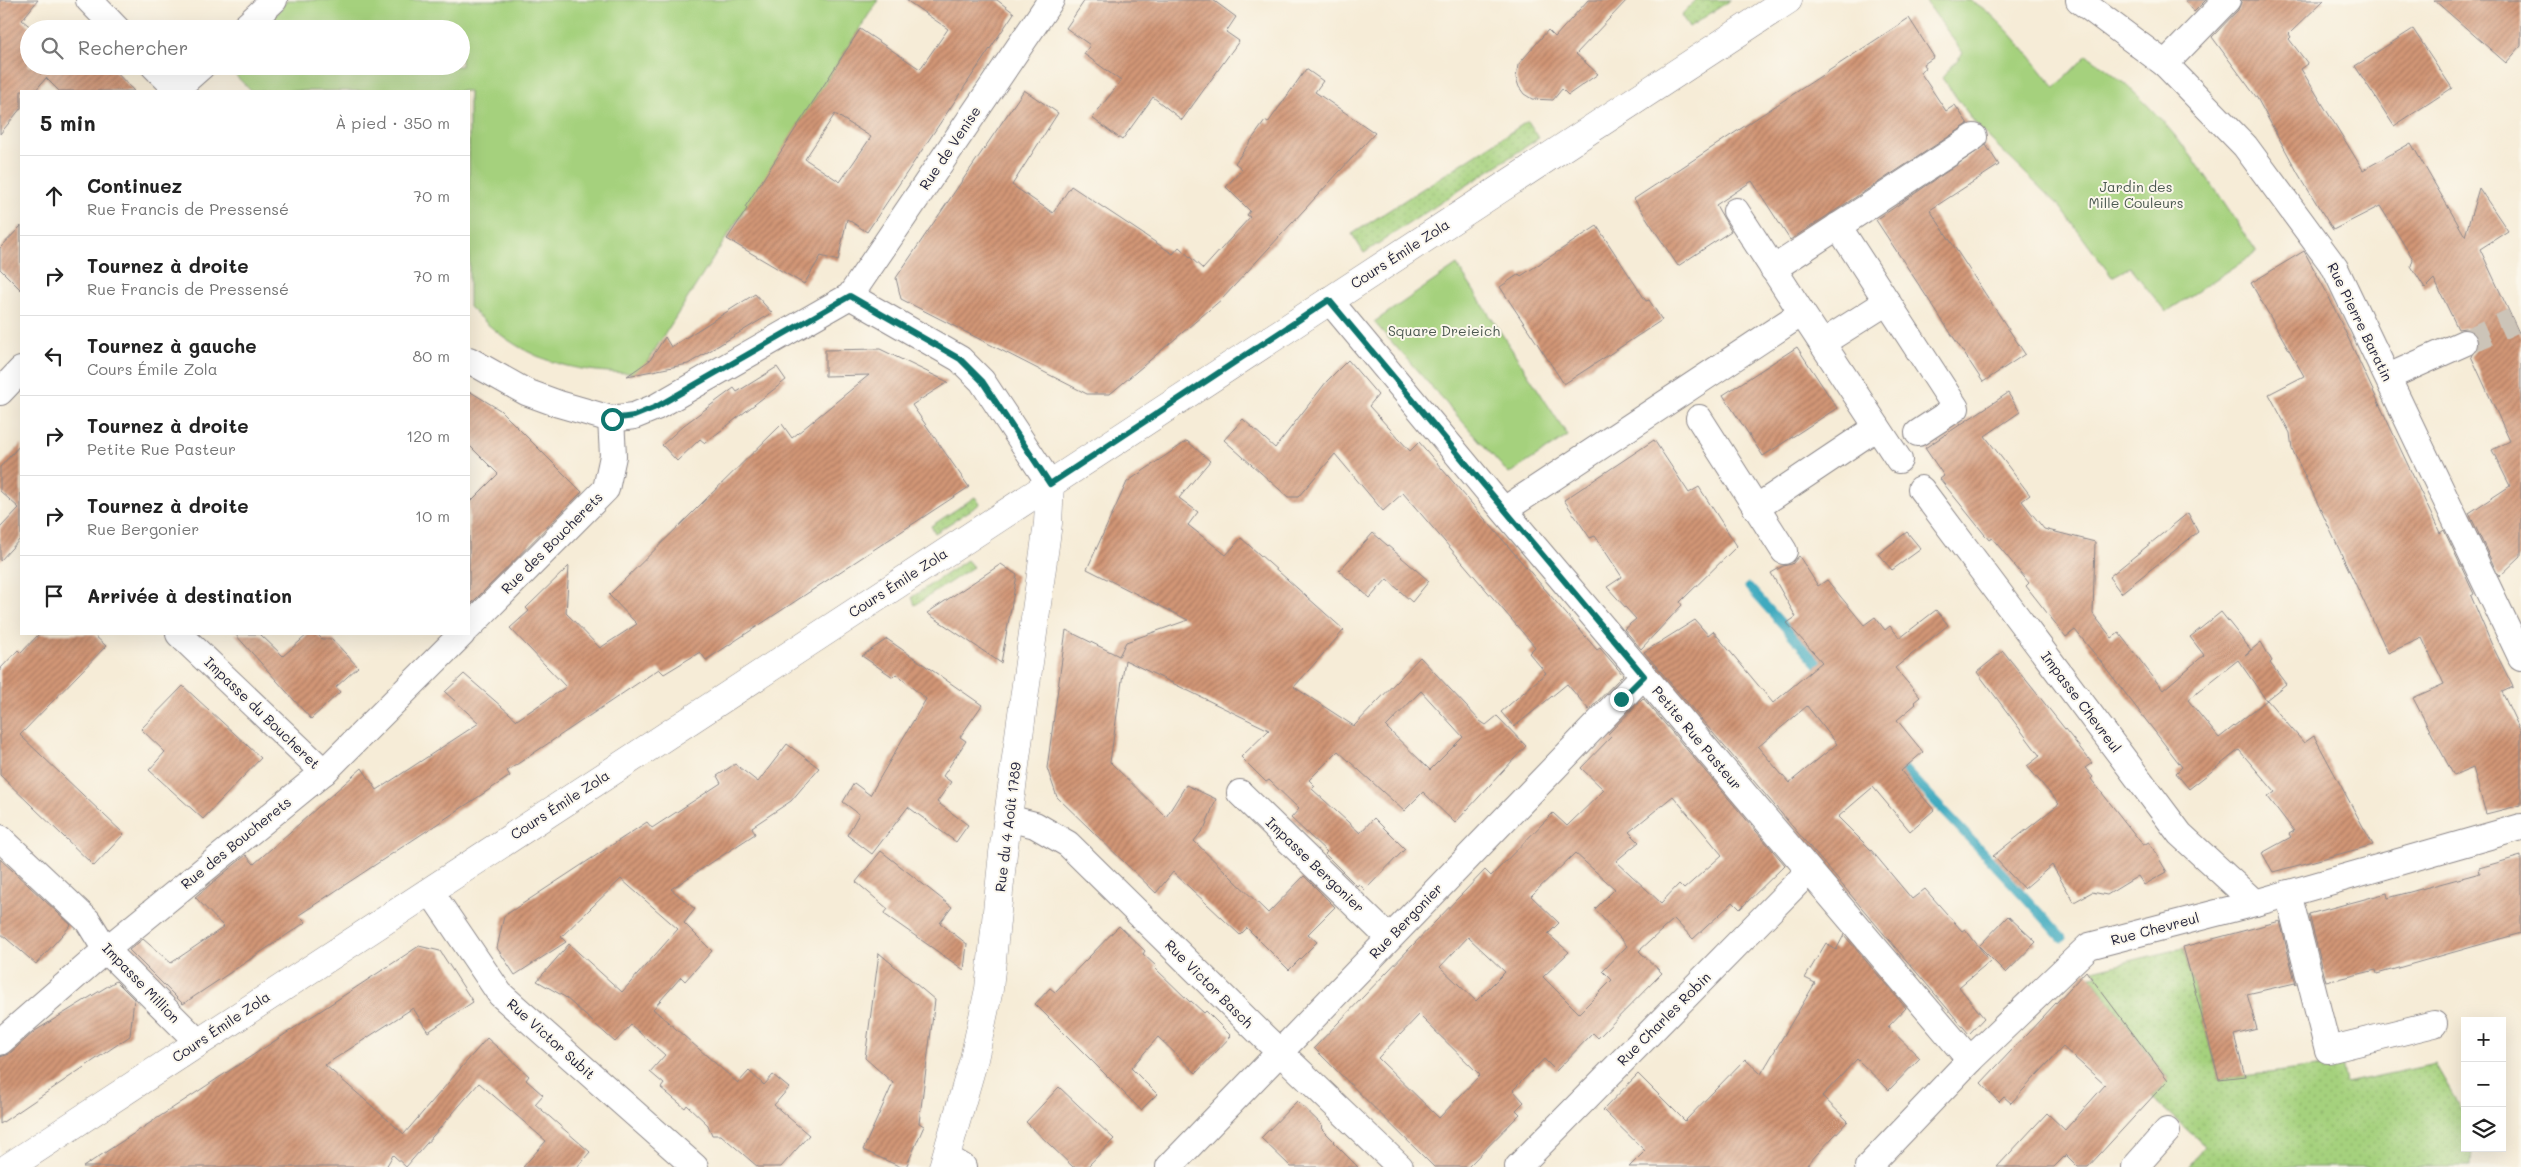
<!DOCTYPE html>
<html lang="fr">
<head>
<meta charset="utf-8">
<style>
  :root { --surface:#fff; --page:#f2f2f2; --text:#222; --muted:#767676; --line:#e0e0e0 }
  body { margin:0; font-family:Mali,sans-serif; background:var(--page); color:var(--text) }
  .controls { position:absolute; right:15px; bottom:15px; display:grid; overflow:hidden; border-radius:0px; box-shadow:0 5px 20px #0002 }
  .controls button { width:45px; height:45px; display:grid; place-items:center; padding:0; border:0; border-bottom:1px solid var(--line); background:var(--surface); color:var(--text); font:25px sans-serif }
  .stop { position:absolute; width:15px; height:15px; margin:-11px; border:4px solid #0f766e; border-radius:50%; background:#fff }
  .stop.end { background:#0f766e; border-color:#fff; box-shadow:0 1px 5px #0008 }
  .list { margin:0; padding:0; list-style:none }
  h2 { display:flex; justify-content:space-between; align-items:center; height:65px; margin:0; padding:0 20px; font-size:21px }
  h2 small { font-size:16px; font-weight:400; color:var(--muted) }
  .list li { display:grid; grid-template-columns:32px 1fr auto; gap:15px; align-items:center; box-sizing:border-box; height:80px; padding:0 20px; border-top:1px solid var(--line) }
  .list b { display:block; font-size:19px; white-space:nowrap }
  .list p { margin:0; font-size:16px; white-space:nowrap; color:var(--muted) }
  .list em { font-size:16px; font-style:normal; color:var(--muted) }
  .icon { flex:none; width:28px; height:28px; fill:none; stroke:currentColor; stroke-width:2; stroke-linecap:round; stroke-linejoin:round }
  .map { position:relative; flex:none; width:2521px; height:1167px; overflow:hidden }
  .search { position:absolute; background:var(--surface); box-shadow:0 5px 20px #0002; left:20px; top:20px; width:450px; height:55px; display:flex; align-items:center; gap:12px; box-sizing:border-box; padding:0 18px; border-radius:28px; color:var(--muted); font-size:19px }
  .panel { position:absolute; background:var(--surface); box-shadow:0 5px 20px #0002; left:20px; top:90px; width:450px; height:545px; border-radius:0px }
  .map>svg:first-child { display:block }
  .green { fill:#a5d17d; stroke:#647a5c }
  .garden { fill:url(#garden-dots); stroke:#647a5c }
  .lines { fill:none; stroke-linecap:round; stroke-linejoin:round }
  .stream { stroke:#3faabf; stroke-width:9 }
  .building { fill:url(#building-hatch); fill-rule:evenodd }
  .minor-tunnel { stroke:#ccc4b8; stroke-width:26; stroke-dasharray:26 13; stroke-linecap:butt }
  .minor-casing { stroke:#8c8789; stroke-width:28 }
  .major-casing { stroke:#8c8789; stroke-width:29 }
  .minor { stroke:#fff; stroke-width:26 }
  .major { stroke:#fff; stroke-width:28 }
  .route { stroke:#0f766e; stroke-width:6 }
  .labels { text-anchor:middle; stroke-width:4; stroke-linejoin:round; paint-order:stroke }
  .street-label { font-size:14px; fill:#22223b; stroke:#fbf7ec }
  .park-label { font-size:14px; fill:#49574f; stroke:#fbf7ec }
</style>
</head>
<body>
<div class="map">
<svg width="2521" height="1167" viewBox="0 0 2521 1167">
  <defs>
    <pattern id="garden-dots" width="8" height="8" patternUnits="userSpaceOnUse" patternTransform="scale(1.25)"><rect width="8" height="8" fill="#a5d17d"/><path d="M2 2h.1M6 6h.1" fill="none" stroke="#8eb36d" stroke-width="1.8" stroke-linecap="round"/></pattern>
    <pattern id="building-hatch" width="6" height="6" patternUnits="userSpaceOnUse" patternTransform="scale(1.25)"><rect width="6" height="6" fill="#d29676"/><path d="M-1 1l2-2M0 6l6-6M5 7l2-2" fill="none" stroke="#aa7a62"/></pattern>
  </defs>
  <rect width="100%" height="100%" fill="#fbf7ec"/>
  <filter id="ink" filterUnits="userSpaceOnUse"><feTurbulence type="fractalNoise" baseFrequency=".02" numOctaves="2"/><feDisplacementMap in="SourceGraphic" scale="10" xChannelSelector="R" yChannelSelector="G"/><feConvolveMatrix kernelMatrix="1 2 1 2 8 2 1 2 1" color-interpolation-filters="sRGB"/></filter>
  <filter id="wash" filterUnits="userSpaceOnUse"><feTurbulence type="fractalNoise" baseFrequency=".0096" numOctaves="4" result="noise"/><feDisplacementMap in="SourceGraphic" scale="20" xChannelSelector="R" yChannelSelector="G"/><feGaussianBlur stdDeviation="1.12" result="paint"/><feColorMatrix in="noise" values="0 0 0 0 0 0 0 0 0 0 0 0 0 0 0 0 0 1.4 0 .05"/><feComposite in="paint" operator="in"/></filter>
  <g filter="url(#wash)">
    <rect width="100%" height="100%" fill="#f6ecd7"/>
    <!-- green -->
    <g class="green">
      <path d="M287 0H878L640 373C566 373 522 360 469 307V91H251L233 73 238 66H461V29H266Z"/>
      <path d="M1925 0C1935 0 1963 0 1971 1 1998 13 2036 64 2055 88L2087 55C2100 64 2114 74 2126 85 2180 132 2218 193 2257 252L2166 312 2130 267 2112 277 2061 208 1978 127 1942 78 1963 53Z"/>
      <polygon points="1457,265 1568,436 1509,474 1374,322"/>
    </g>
    <!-- garden -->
    <g class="garden">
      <polygon points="1696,0 1731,0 1689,27 1681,15"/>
      <polygon points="1528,121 1539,138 1364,253 1352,234"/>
      <polygon points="975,497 980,504 935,533 931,526"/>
      <polygon points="967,560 973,567 915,605 912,597"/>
      <polygon points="2183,948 2219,1079 2342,1064 2346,1083 2435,1064 2465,1115 2465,1148 2472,1148 2471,1167 2188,1167 2205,1146 2152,1098 2168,1079 2091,977 2098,976 2093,970"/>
    </g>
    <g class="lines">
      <!-- stream -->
      <g class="stream">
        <polyline points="1749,587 1825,672"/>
        <path d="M1896 760C1951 820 2008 877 2062 938"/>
      </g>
    </g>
    <g id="blocks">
      <!-- building -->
      <g class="building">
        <polygon points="0,0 38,0 22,20 33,29 29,29 29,66 110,66 134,91 59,91 46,78 35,91 21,91 21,108 0,134"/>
        <path d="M906 0H997L1014 13 867 232 847 219 838 261 821 256 804 284 727 239 747 209 745 207 860 29 920 69 948 29ZM835 114 871 137 840 182 805 159Z"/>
        <polygon points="1085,0 1213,0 1236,17 1226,32 1239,41 1182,120 1153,97 1122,140 1092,118 1121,81 1084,54 1090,45 1066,28"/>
        <polygon points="1588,0 1627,0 1576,54 1598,74 1568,95 1562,89 1553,100 1532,99 1524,94 1519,87 1516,78 1518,65 1548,30 1555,37"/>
        <polygon points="2185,0 2206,0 2194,12"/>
        <polygon points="2242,0 2324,0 2289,34 2291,37 2289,39 2308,64 2301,69 2363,170 2411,143 2465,236 2479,188 2508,231 2480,249 2521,337 2521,556 2499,577 2469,513 2510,486 2492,450 2510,441 2471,356 2479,345 2478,337 2472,331 2465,328 2458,329 2434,279 2425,288 2411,266 2413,259 2380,206 2333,230 2299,175 2257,98 2212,37 2238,10"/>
        <polygon points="2434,0 2521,0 2521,46 2506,63"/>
        <polygon points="1909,18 1934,57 1924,64 1926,68 1920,72 1946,111 1955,105 1968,124 1790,240 1752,181 1716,205 1731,231 1678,266 1634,199"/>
        <polygon points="2413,29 2452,88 2394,126 2355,66"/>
        <polygon points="1306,69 1323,81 1315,92 1375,133 1222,299 1110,394 1087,394 901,299 896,278 1024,90 1058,113 1012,185 1053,213 1071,186 1173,254 1179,247 1203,269 1250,217 1247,215 1250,211 1226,187 1242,169 1235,163 1265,121 1268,123"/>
        <polygon points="1986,145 1999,165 1930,210 2025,354 1983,382 1876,220"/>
        <polygon points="21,226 21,290 0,269 0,248"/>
        <polygon points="1597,226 1646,301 1649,300 1662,320 1564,384 1500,287 1519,274 1521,276"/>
        <polygon points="2304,251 2327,293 2440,533 2444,530 2474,594 2471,596 2491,643 2513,687 2502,692 2521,732 2521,805 2486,814 2473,768 2454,776 2413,698 2444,684 2422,638 2388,653 2292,449 2290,433 2269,394 2304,376 2251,283"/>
        <polygon points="755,294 772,313 688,364 627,376 650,360 665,337 671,347"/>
        <polygon points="1797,347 1837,408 1763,456 1723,395"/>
        <polygon points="880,349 948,382 912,405 969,487 706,660 700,652 664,674 659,669 507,771 510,776 299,915 306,922 183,1004 129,950 143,939 171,963 224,927 195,897 246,855 254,864 362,768 377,790 479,723 445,692 464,674 517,720 566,687 510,628 529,611 526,608 569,566 566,613 600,648 637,624 609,595 782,424 792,438 869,375 825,376 825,350"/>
        <polygon points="1348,360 1378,395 1369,406 1410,451 1419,442 1597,650 1600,648 1623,675 1589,710 1567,684 1514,727 1501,712 1546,673 1529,653 1535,647 1403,493 1383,511 1335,454 1298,497 1288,497 1224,440 1243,419 1275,448 1327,381"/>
        <polygon points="777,367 786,380 705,443 700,439 677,461 662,445 684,425 734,388 737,392"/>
        <polygon points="469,391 500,410 582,492 469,606 469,503 498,474 469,445"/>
        <polygon points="2008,393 2020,412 1985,436 2030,495 2022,501 2044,529 2095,542 2093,614 2112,638 2119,633 2163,690 2204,655 2190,637 2221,612 2251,650 2245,655 2261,642 2272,661 2270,663 2286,684 2266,700 2238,660 2188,700 2219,738 2267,700 2304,743 2314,736 2373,845 2273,872 2262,853 2291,837 2289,834 2294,831 2268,797 2275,792 2239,750 2189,789 2176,773 2182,767 2102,663 2075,630 2066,637 2026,586 2029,583 1992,538 1989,540 1940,479 1944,476 1925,448"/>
        <polygon points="1654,440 1689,493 1699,487 1737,546 1680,602 1682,605 1641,649 1624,629 1636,619 1607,587 1622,577 1595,536 1590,538 1564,500"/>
        <path d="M1187 441 1210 461 1179 498 1198 512 1188 525 1226 555 1241 538 1344 630 1294 687 1354 726 1420 657 1480 721 1486 725 1497 716 1526 746 1455 823 1423 792 1404 811 1338 751 1309 780 1315 786 1312 789 1360 833 1374 818 1405 849 1365 890 1359 884 1357 886 1325 854 1327 852 1291 818 1299 809 1269 780 1266 782 1241 757 1269 730 1125 660 1110 762 1166 817 1186 785 1216 799 1205 827 1194 841 1268 913 1304 876 1335 907 1308 934 1317 942 1289 970 1247 928 1240 935 1173 872 1156 893 1057 797 1047 768 1066 630 1119 656 1126 642 1188 620 1087 569 1127 482ZM1421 691 1463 737 1430 770 1386 727Z"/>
        <polygon points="21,444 21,538 0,561 0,528 19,508 0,491 0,467"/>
        <polygon points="2188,513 2198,532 2121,593 2109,577"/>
        <polygon points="1907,532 1921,549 1892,570 1878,554"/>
        <polygon points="1373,533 1429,581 1412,602 1387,579 1370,598 1339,571"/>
        <path d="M1799 556 1818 586 1827 580 1864 625 1875 617 1885 630 1890 626 1900 638 1936 610 1948 625 1895 668 1920 697 1914 702 1916 704 1897 720 1923 752 1901 771 1934 810 1910 831 1873 787 1838 817 1871 850 1912 899 1925 889 1962 931 1965 929 1990 961 1959 987 1984 1018 1969 1034 1644 652 1695 620 1708 635 1713 631 1773 703 1822 662 1787 623 1796 617 1771 573 1783 566 1792 564ZM1807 706 1837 744 1789 783 1758 747Z"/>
        <polygon points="1001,564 1017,575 1001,663 927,613"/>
        <polygon points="39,634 93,634 106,646 20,735 124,834 94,866 0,775 0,669 18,650 21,653"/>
        <polygon points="235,634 260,634 283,656 308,634 317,634 322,639 332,639 358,667 336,687 340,692 311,719"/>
        <polygon points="887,639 982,705 960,737 966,741 943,776 951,782 937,802 968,825 956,842 908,807 872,854 847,835 859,814 843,802 854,783 870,795 926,699 896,674 893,677 862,656"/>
        <polygon points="2003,651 2092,763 2085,768 2093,777 2091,779 2143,845 2149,842 2167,872 2144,885 2138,876 2107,895 2092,892 2074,902 2052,865 2024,889 1993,856 2059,804 2027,766 2040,756 1977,672"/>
        <polygon points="183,686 261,758 203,819 149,770 165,752 141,729"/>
        <path d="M1643 698 1785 865 1740 909 1733 902 1693 939 1674 919 1639 951 1662 973 1598 1038 1593 1033 1556 1071 1544 1059 1513 1090 1524 1102 1516 1110 1520 1114 1468 1167H1434L1314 1048 1485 870 1491 876 1553 813 1567 826 1604 790 1581 768 1611 737 1608 734ZM1673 796 1722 855 1684 889 1679 884 1661 903 1616 861 1639 842 1629 832ZM1575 853 1615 889 1595 909 1627 946 1603 971 1612 980 1579 1013 1543 977 1569 952 1548 934 1559 923 1531 896ZM1468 937 1505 972 1476 1001 1440 967ZM1419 1015 1480 1075 1439 1118 1378 1058Z"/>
        <polygon points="787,744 819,768 791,801 752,827 755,834 671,889 695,909 684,923 712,951 685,981 681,977 653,1009 738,1083 749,1071 764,1085 773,1075 789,1088 774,1105 809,1135 781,1167 758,1167 721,1135 712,1135 708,1125 687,1105 685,1108 661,1088 664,1084 650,1072 665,1055 631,1025 615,1042 565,997 537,981 569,944 622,992 678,929 621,879 561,937 566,942 515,975 497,948 504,916 647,822 652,828 721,783 717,776 735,764 758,782"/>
        <polygon points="881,851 952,907 940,923 967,944 964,970 884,914 888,909 856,882"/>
        <polygon points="2521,856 2521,933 2377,974 2376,970 2326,982 2309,914 2387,893 2388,898 2480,873 2479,868"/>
        <polygon points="0,859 71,925 36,964 0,933"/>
        <polygon points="2008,916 2036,942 2006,973 1979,946"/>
        <polygon points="2280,921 2296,985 2295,983 2247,994 2257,1029 2234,1035 2245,1076 2219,1079 2183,947"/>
        <polygon points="1119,926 1145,951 1143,954 1156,966 1155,968 1190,1002 1191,1001 1204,1013 1206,1011 1231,1036 1196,1073 1158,1037 1131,1068 1157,1094 1141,1110 1035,1004 1050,988 1055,992"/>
        <polygon points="1844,935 1906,1008 1888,1027 1920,1058 1889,1090 1857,1059 1822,1096 1848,1121 1805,1167 1629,1167 1645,1151 1603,1110 1638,1074 1685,1121 1745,1059 1761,1074 1815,983 1805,978 1826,943 1836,950"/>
        <polygon points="419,946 440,951 473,1002 428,1032 413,1008 325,1065 404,1134 487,1038 529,1076 526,1080 543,1095 535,1104 590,1152 577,1167 523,1167 546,1141 479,1083 406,1167 393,1155 386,1167 83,1167"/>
        <polygon points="879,953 935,1000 919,1123 924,1126 906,1167 901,1167 863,1150 893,1083 865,1058"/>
        <polygon points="2086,971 2168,1080 2088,1167 2078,1167 2066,1155 2054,1167 1997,1167 2047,1113 2065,1130 2105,1085 2063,1047 2011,1103 2004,1097 1999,1102 1981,1083"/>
        <polygon points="116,981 134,999 130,1036 0,1124 0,1057 9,1054 35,1031"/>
        <polygon points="1059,1087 1114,1139 1087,1167 1073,1167 1026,1122"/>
        <polygon points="1297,1101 1323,1126 1321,1128 1334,1141 1333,1142 1358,1167 1291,1167 1261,1138"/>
      </g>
    </g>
  </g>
  <g filter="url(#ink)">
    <use href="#blocks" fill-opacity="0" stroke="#8c8789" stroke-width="1"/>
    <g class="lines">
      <!-- minor-tunnel -->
      <polyline class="minor-tunnel" points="2464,343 2513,321"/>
      <!-- minor casing -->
      <g class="minor-casing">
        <g id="minor">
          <polyline points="89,0 117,29"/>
          <polyline points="2079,0 2165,64 2245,146 2335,268 2521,657"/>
          <polyline points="243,29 274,0"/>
          <polyline points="2165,64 2227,0"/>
          <polyline points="154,66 179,91"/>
          <polyline points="176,89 202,66"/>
          <polyline points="1736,211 1802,313"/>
          <polyline points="1838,226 1956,408 1918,433"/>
          <polyline points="1773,269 1974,137"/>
          <polyline points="850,296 960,359 982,381 1050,484"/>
          <polyline points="1329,300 1511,519 1970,1060"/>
          <polyline points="1822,343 1887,302"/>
          <polyline points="469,360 526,392 559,404 611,419 634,416 656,407 850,296 1051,0"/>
          <polyline points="2388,377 2464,343"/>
          <polyline points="0,392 21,370"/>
          <polyline points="1699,418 1784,551"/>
          <polyline points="1921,489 2180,834 2255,903"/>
          <polyline points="1756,508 1877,427"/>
          <polyline points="1504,510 1802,313 1899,460"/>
          <polyline points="469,627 606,489 613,456 611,419"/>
          <polyline points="179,634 324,772"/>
          <polyline points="1240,793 1389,938"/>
          <polyline points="1008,818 1035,825 1068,844 1264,1037 1400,1167"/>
          <polyline points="0,838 88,921 106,950 198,1042"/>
          <polyline points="430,891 500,994 695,1167"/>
          <polyline points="2288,893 2328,1050 2434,1024"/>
          <polyline points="0,1042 102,953 324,772 462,634"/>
          <polyline points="946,1157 963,1167"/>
          <polyline points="1169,1167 1644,675"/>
          <polyline points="1518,1167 1809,871"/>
          <polyline points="1868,1167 1970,1060 2089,946 2255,903 2521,827"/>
          <polyline points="2135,1167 2167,1131"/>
        </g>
      </g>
      <!-- major casing -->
      <g class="major-casing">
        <g id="major">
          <polyline points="9,1167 1788,0"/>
          <polyline points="943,1167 974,1059 989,989 1003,853 1048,523 1050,484"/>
        </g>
      </g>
      <!-- minor -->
      <use href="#minor" class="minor"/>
      <!-- major -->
      <use href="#major" class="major"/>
    </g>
  </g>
  <g class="lines" filter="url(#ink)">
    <!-- route -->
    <polyline class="route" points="612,419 634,416 656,407 850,296 960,359 982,381 1050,484 1329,300 1644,676 1621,699"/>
  </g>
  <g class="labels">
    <!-- street labels -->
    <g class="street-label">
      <text transform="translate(950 148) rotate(-56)" y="5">Rue de Venise</text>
      <text transform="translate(1400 254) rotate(-33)" y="5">Cours Émile Zola</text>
      <text transform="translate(2360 322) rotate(64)" y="5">Rue Pierre Baratin</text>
      <text transform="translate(552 543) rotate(-45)" y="5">Rue des Boucherets</text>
      <text transform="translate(898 583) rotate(-33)" y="5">Cours Émile Zola</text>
      <text transform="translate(2081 702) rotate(53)" y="5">Impasse Chevreul</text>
      <text transform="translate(262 713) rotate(44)" y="5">Impasse du Boucheret</text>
      <text transform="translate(1697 738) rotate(50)" y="5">Petite Rue Pasteur</text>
      <text transform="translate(560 805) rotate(-33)" y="5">Cours Émile Zola</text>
      <text transform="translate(1008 827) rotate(-83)" y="5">Rue du 4 Août 1789</text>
      <text transform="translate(236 843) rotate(-39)" y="5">Rue des Boucherets</text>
      <text transform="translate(1315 865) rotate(44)" y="5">Impasse Bergonier</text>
      <text transform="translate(1406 921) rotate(-46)" y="5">Rue Bergonier</text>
      <text transform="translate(2155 929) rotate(-15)" y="5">Rue Chevreul</text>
      <text transform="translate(141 983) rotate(46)" y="5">Impasse Million</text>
      <text transform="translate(1209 984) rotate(45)" y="5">Rue Victor Basch</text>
      <text transform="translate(1664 1019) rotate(-45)" y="5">Rue Charles Robin</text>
      <text transform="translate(221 1027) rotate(-34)" y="5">Cours Émile Zola</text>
      <text transform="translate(551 1039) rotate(42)" y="5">Rue Victor Subit</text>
    </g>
    <!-- park labels -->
    <g class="park-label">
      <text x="2136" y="192">Jardin des<tspan x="2136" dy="16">Mille Couleurs</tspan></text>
      <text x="1444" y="336">Square Dreieich</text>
    </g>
  </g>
</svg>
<div class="controls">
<button>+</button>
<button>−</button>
<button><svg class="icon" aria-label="layers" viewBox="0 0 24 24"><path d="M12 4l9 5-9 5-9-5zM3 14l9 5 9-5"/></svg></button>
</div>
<div class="stop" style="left:612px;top:419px"></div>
<div class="stop end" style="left:1621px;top:699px"></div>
<div class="search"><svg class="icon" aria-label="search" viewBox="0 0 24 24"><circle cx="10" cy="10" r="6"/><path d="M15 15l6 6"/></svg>Rechercher</div>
<section class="panel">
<h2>5 min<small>À pied · 350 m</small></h2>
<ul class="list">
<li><svg class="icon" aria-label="ahead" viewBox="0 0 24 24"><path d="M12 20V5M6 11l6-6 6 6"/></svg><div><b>Continuez</b><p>Rue Francis de Pressensé</p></div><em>70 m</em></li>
<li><svg class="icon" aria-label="right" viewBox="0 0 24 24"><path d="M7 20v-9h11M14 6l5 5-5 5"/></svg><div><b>Tournez à droite</b><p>Rue Francis de Pressensé</p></div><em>70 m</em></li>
<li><svg class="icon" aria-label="left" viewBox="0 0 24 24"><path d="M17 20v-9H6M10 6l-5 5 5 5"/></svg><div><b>Tournez à gauche</b><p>Cours Émile Zola</p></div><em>80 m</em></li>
<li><svg class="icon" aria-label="right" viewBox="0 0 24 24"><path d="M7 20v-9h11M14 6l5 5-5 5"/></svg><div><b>Tournez à droite</b><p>Petite Rue Pasteur</p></div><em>120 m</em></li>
<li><svg class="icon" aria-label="right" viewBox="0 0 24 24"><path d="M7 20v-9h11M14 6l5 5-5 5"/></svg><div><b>Tournez à droite</b><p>Rue Bergonier</p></div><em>10 m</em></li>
<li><svg class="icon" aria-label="arrive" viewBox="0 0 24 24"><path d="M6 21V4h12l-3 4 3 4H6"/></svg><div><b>Arrivée à destination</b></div></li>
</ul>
</section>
</div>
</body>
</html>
